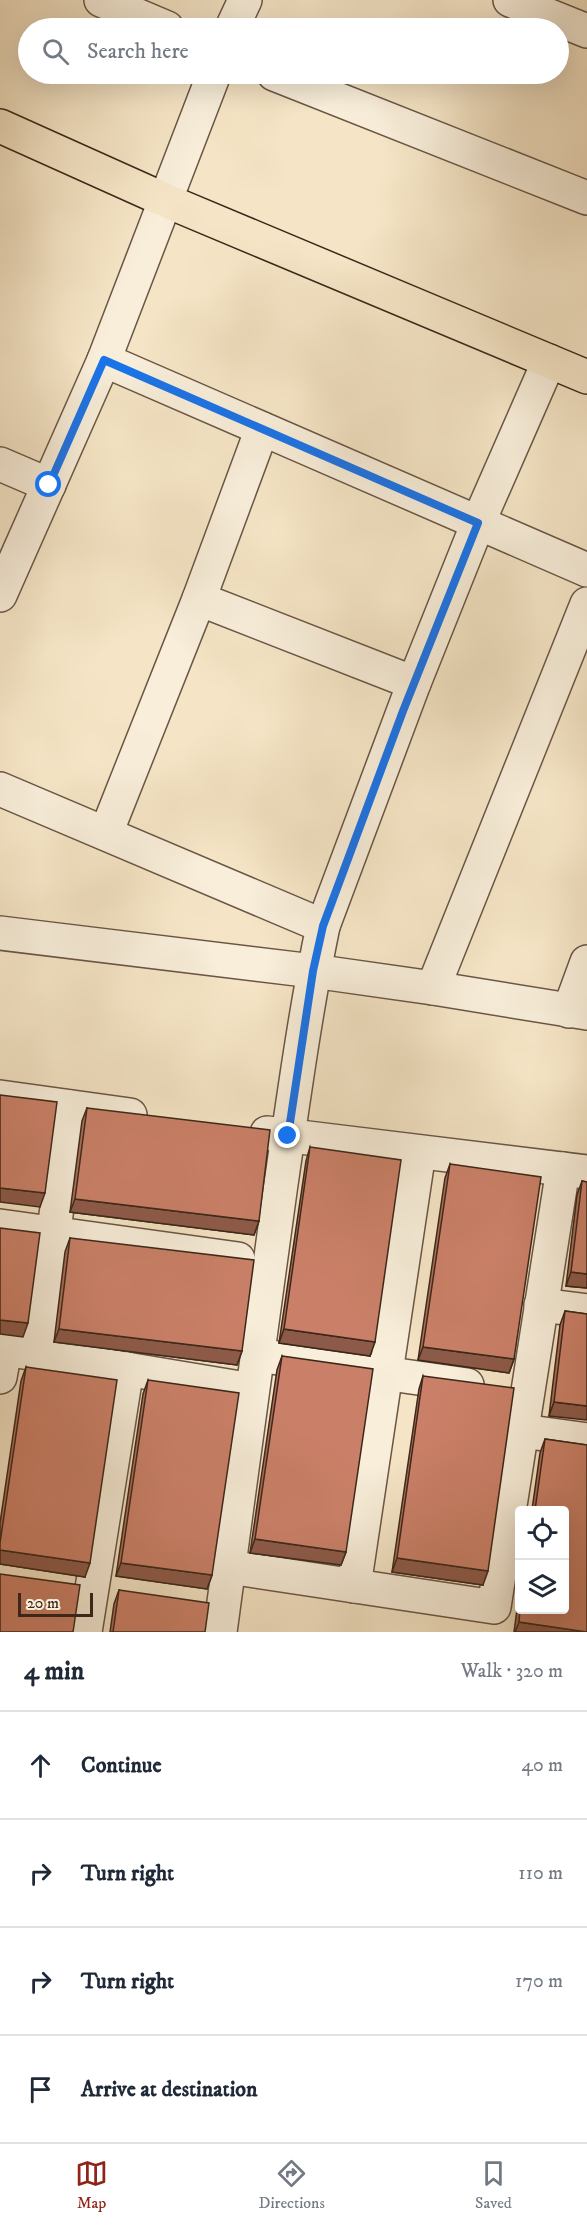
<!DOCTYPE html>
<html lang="en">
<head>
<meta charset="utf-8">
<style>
  :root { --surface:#fff; --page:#f2f2f3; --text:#1f2937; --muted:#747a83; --line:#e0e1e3; --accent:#8f2418 }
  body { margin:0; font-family:"IM FELL DW Pica",serif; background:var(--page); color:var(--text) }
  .controls { position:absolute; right:18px; bottom:18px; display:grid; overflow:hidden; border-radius:6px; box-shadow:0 6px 24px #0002 }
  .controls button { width:54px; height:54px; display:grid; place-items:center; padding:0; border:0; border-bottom:2px solid var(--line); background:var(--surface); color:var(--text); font:30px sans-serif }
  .scale { position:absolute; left:18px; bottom:15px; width:75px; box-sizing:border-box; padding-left:6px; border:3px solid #3c271a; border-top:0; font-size:16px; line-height:21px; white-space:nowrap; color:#3c271a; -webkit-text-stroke:4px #f8eeda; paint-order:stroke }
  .stop { position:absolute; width:18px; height:18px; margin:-14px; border:4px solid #1a73e8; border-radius:50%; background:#fff }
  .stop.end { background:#1a73e8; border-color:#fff; box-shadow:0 2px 6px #0008 }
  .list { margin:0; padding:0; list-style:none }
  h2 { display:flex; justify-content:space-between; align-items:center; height:78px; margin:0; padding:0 24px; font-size:26px }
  h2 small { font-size:20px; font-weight:400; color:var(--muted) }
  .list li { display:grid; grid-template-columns:39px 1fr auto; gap:18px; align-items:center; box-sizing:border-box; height:108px; padding:0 24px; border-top:2px solid var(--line) }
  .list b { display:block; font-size:22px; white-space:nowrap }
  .list em { font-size:20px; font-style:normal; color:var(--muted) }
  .icon { flex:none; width:33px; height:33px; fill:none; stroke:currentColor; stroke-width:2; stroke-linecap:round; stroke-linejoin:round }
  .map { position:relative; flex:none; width:587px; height:1632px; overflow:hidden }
  .search { position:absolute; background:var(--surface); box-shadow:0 6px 24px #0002; left:18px; right:18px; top:18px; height:66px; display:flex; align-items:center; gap:15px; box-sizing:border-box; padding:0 21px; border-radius:33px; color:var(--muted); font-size:22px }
  .sheet { height:510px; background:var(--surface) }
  nav { display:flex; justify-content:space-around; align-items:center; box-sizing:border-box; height:84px; border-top:2px solid var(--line); background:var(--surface); font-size:16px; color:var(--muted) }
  nav a { display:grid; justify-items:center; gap:3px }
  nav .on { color:var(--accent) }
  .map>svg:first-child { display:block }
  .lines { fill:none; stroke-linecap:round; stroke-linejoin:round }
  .minor-casing { stroke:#6a5645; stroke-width:36 }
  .major-casing { stroke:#3c271a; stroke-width:36 }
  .minor { stroke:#f8eeda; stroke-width:33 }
  .major { stroke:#f5e5c6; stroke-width:33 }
  .wall { fill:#ae6e59; stroke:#3c271a; stroke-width:1.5 }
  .shaded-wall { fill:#8d5a49; stroke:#3c271a; stroke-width:1.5 }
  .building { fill:#ca8068; stroke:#3c271a; stroke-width:1.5 }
  .route { stroke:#1a73e8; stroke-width:8 }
</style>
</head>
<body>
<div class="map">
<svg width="587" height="1632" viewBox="0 0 587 1632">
  <rect width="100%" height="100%" fill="#f5e5c6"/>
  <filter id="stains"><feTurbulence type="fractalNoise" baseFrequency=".00333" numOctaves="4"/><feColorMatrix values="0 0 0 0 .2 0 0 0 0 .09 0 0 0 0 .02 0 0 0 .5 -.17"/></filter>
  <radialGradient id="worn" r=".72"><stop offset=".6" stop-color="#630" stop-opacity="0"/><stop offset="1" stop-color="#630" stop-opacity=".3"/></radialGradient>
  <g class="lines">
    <!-- minor casing -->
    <g class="minor-casing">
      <g id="minor">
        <polyline points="101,0 167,28"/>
        <polyline points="510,0 587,31"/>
        <polyline points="232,28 245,0"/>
        <polyline points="274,74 587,198"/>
        <polyline points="104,360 587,570"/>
        <polyline points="0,464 49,485"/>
        <polyline points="0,595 104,360 214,74"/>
        <polyline points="199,599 414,683"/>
        <path d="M0 789 323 926C305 1013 293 1102 280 1191 259 1338 240 1485 220 1632"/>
        <polyline points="106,833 199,599 262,429"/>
        <polyline points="323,926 414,683 478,523 549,361"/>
        <polyline points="0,933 313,971 433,988 587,1013"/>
        <polyline points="433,988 587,604"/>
        <polyline points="569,1011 587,962"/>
        <polyline points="0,1097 130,1115"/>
        <polyline points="267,1133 587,1172"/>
        <polyline points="0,1226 238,1259"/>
        <polyline points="541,1305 587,1311"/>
        <polyline points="0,1348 252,1390"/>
        <polyline points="38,1354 70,1107"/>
        <polyline points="257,1355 467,1385"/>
        <polyline points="0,1377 5,1349"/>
        <polyline points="522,1431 587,1440"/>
        <polyline points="229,1567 494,1607 563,1169"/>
        <polyline points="354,1586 419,1152"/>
        <polyline points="85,1632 127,1369"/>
      </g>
    </g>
    <!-- major casing -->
    <g class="major-casing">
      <polyline id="major" points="0,126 167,201 587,377"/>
    </g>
    <!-- minor -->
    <use href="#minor" class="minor"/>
    <!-- major -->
    <use href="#major" class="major"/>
  </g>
  <!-- wall -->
  <g class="wall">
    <polygon points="87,1108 259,1221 254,1235 70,1212 82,1121"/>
    <polygon points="310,1147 370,1356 279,1343 306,1161"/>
    <polygon points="450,1164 514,1359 509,1373 418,1360 445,1178"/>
    <polygon points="582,1181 587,1182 587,1288 566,1286 577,1195"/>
    <polygon points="70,1238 242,1351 237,1365 54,1342 65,1252"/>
    <polygon points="565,1311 587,1314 549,1416 560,1325"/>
    <polygon points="282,1356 346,1552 341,1565 250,1553 277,1370"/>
    <polygon points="26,1367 85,1577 0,1564 0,1523 21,1381"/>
    <polygon points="423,1376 483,1585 392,1572 419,1389"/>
    <polygon points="148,1380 212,1575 207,1589 116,1576 143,1394"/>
    <polygon points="545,1439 587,1445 587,1632 514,1632 519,1595 519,1610 564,1610 564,1510 532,1510 540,1453"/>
    <polygon points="119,1590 205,1632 110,1632 114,1604"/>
  </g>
  <!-- shaded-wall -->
  <g class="shaded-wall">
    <polygon points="0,1188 45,1193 40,1207 0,1202"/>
    <polygon points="75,1199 259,1221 254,1235 70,1212"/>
    <polygon points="571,1272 587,1274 587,1288 566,1286"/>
    <polygon points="0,1320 28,1323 23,1337 0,1334"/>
    <polygon points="59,1329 242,1351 237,1365 54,1342"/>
    <polygon points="284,1329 375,1342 370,1356 279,1343"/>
    <polygon points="423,1347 514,1359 509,1373 418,1360"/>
    <polygon points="554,1402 587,1406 587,1420 549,1416"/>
    <polygon points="255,1539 346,1552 341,1565 250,1553"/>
    <polygon points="0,1550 90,1563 85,1577 0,1564"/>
    <polygon points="397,1558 488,1571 483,1585 392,1572"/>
    <polygon points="121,1563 212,1575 207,1589 116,1576"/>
    <polygon points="519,1622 587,1632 515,1632"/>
  </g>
  <!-- building -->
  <g class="building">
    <polygon points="0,1095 57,1102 45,1193 0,1188"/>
    <polygon points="87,1108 270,1130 259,1221 75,1199"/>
    <polygon points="310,1147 401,1160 375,1342 284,1329"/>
    <polygon points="450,1164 541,1177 514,1359 423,1347"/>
    <polygon points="582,1181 587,1182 587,1274 571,1272"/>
    <polygon points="0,1228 40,1233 28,1323 0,1320"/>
    <polygon points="70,1238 254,1260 242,1351 59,1329"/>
    <polygon points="565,1311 587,1314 587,1406 554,1402"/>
    <polygon points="282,1356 373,1369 346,1552 255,1539"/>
    <polygon points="26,1367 117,1380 90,1563 0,1550 0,1543"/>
    <polygon points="423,1376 514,1388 488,1571 397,1558"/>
    <polygon points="148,1380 239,1393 212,1575 121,1563"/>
    <polygon points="545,1439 587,1445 587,1632 519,1622 520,1610 564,1610 564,1510 535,1510"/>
    <polygon points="0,1574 80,1585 73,1632 0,1632"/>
    <polygon points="119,1590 209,1603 205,1632 113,1632"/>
  </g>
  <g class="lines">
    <!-- route -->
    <polyline class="route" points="49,485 104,360 478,523 403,711 323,926 313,971 288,1136"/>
  </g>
  <rect width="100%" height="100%" filter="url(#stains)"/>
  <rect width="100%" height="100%" fill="url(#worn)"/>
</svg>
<div class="controls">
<button><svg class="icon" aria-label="locate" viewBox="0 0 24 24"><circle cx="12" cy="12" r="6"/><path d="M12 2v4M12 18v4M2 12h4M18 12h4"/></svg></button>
<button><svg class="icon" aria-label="layers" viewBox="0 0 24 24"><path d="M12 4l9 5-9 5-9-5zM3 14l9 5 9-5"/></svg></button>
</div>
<div class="scale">20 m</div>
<div class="stop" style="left:49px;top:485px"></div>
<div class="stop end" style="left:288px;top:1136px"></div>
<div class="search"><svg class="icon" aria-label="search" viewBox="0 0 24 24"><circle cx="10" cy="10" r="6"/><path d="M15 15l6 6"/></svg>Search here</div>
</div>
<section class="sheet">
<h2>4 min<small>Walk · 320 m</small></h2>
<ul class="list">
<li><svg class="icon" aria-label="ahead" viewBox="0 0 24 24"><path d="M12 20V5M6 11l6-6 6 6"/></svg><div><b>Continue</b></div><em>40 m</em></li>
<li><svg class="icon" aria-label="right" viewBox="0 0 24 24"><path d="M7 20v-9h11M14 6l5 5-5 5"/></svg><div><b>Turn right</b></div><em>110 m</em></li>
<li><svg class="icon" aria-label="right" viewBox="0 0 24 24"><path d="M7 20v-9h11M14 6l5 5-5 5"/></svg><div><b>Turn right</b></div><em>170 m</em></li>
<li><svg class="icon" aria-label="arrive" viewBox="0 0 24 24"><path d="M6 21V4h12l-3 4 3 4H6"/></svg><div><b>Arrive at destination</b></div></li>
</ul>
</section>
<nav>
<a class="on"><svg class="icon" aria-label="map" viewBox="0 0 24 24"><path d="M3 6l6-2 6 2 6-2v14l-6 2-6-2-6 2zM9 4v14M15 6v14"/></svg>Map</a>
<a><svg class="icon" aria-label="directions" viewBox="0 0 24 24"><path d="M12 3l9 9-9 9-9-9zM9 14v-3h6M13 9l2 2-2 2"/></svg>Directions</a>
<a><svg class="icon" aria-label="saved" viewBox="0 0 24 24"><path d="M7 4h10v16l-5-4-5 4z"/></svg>Saved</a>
</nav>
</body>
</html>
